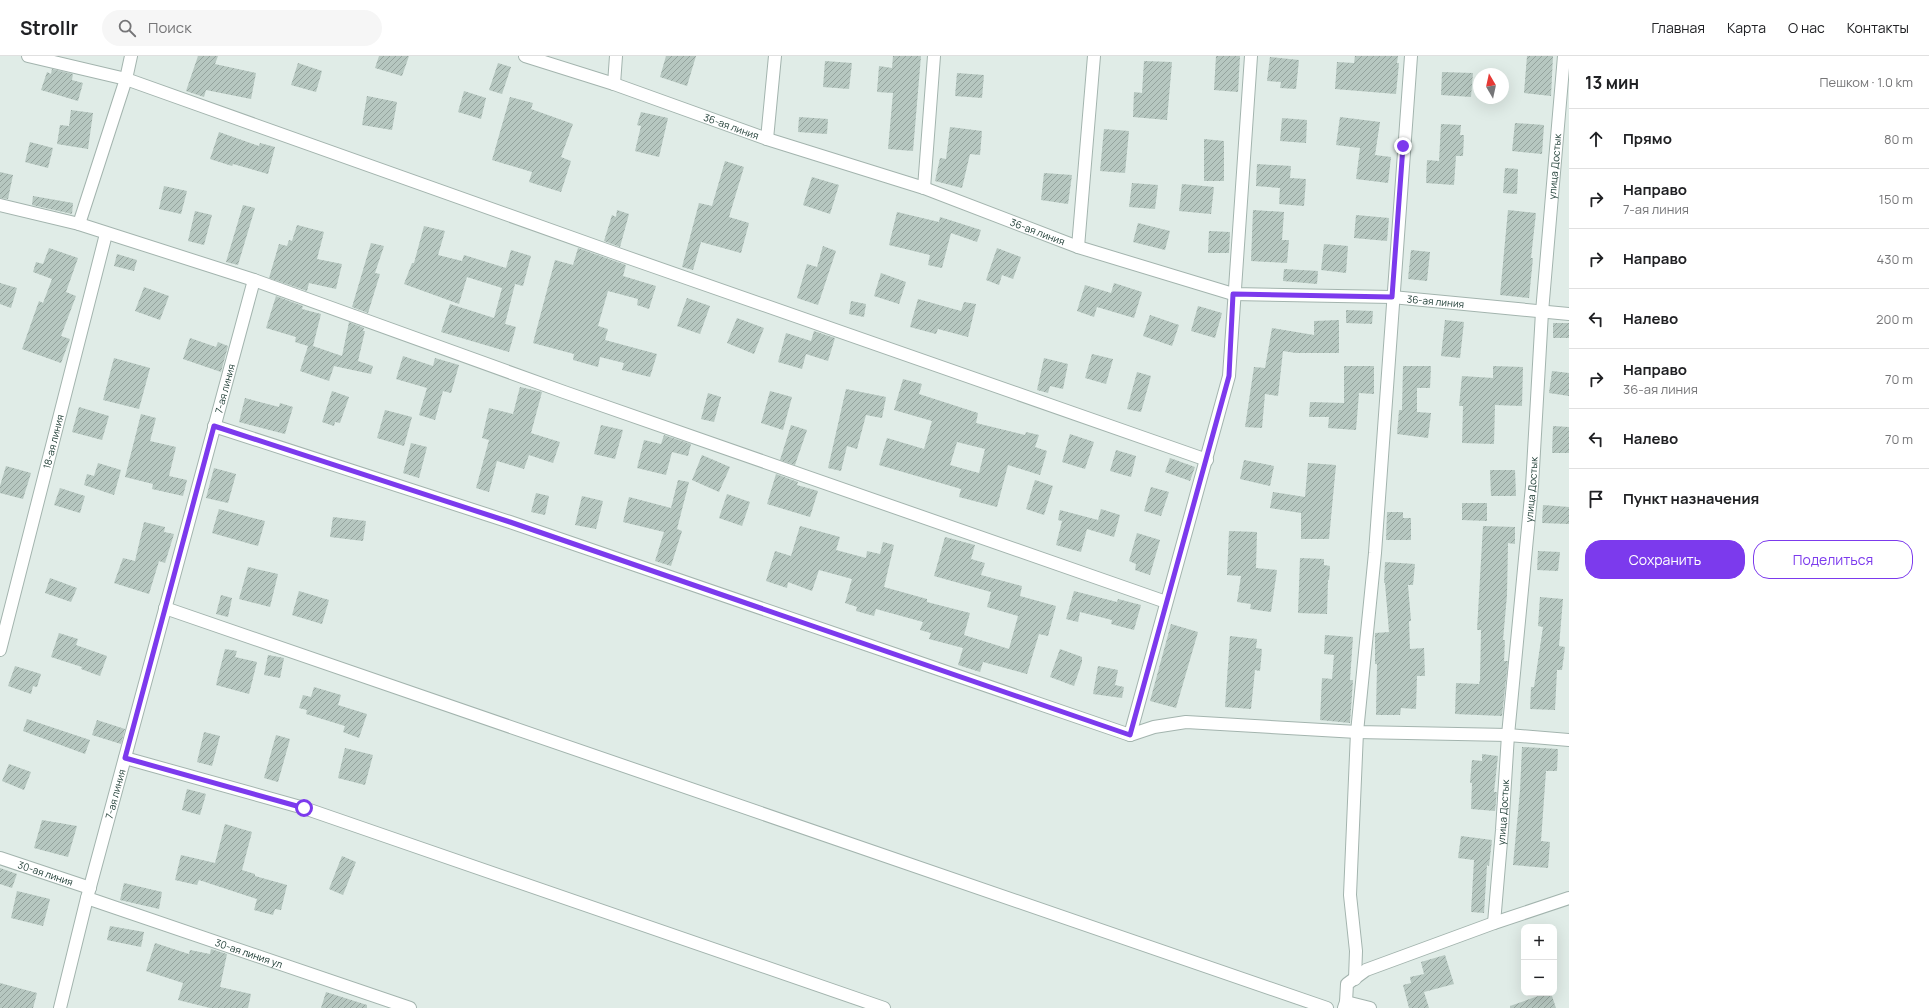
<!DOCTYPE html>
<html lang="ru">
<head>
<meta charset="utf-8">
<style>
  :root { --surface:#fff; --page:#f6f6f6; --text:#202124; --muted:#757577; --line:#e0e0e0; --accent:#7c3aed }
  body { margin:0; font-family:Manrope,sans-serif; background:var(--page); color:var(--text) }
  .controls { position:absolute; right:12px; bottom:12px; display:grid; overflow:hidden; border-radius:8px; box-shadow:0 4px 16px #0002 }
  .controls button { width:36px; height:36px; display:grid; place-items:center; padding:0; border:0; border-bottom:1px solid var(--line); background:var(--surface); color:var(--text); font:20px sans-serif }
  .compass { position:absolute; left:1473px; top:12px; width:36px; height:36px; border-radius:50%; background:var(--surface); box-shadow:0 4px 16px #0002; rotate:351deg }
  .stop { position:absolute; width:12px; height:12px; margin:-9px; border:3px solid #7c3aed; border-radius:50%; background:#fff }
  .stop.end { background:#7c3aed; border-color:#fff; box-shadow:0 1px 4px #0008 }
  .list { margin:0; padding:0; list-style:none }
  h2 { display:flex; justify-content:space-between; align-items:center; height:52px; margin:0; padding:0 16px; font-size:17px }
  h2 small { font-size:13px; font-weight:400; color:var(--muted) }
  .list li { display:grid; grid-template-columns:26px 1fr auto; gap:12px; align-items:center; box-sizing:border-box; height:60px; padding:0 16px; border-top:1px solid var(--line) }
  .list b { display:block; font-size:15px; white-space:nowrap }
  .list p { margin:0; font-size:13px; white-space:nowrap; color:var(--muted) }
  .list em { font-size:13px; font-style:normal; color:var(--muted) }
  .actions { display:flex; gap:8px; padding:12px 16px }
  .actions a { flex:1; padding:9px 0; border:1px solid var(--accent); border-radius:16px; text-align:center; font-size:14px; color:var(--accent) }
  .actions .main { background:var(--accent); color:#fff }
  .icon { flex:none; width:22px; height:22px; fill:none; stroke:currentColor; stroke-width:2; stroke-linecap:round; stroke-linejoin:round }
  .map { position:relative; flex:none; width:1569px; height:952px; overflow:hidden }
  header { display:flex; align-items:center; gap:24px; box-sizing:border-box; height:56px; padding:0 20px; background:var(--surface); border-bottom:1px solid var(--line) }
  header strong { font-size:19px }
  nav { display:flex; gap:22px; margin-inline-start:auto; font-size:14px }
  .search { width:280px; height:36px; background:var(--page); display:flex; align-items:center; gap:10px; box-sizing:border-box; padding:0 14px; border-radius:22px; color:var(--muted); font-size:15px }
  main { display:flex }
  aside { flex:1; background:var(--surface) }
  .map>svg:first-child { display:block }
  .building { fill:url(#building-hatch); fill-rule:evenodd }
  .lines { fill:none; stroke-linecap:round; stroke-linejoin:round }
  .minor-casing { stroke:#a3b4ae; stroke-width:14 }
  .minor { stroke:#fff; stroke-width:12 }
  .route { stroke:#7c3aed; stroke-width:5 }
  .labels { text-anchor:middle; stroke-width:3; stroke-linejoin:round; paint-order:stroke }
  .street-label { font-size:10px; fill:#203e36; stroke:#f1f8f5 }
</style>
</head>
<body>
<header>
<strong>Strollr</strong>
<div class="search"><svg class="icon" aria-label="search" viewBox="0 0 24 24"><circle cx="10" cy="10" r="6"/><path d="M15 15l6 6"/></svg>Поиск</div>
<nav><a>Главная</a><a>Карта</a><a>О нас</a><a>Контакты</a></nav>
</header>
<main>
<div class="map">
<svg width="1569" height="952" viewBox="0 0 1569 952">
  <defs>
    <pattern id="building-hatch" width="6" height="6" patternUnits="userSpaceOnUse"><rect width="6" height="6" fill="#b6c7c0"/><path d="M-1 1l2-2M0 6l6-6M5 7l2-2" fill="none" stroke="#94a39d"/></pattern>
  </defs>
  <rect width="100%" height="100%" fill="#e0ece7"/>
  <!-- building -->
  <g class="building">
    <polygon points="198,0 218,0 215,8 256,17 251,43 206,34 204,41 186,35"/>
    <polygon points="379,0 409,0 402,20 375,12"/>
    <polygon points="666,0 696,0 687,30 660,21"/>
    <polygon points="893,0 921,0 913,95 888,93 893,37 877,36 879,10 892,12"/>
    <polygon points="1216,0 1240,0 1238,36 1214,34"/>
    <polygon points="1355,0 1398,0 1397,7 1399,7 1396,38 1335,33 1337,6 1354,7"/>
    <polygon points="1527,0 1553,0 1551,40 1524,37"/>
    <polygon points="1270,1 1299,4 1296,33 1280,32 1281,26 1267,25"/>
    <polygon points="825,5 852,7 849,33 823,31"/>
    <polygon points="1144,5 1172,6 1167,64 1133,61 1134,36 1142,37"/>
    <polygon points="298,7 322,15 316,36 291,29"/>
    <polygon points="498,7 511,11 502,38 489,34"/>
    <polygon points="52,13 73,18 72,24 83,27 78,45 41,34 47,16 51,18"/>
    <polygon points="1442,16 1473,17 1471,41 1441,39"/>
    <polygon points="957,17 984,19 982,42 955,40"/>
    <polygon points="464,35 486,42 481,63 458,56"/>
    <polygon points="367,40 397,46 392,74 362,69"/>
    <polygon points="510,41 533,47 531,53 573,68 561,101 571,105 561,136 529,126 532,116 492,104"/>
    <polygon points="71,54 93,57 88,93 57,88 60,69 69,70"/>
    <polygon points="641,56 668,62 659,101 635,95 641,70 637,69"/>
    <polygon points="799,61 828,63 827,78 798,76"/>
    <polygon points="1340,61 1380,66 1375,99 1391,101 1388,127 1356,123 1360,92 1336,89"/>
    <polygon points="1282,62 1307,64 1306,87 1280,85"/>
    <polygon points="1515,67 1544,69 1542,98 1512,95"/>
    <polygon points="1441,68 1461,69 1460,79 1464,79 1463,100 1456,100 1454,129 1426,127 1427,104 1439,105"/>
    <polygon points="950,71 982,75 980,99 970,98 962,132 935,125 940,102 946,103"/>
    <polygon points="1104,73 1129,75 1125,117 1100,115"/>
    <polygon points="219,76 259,90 260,87 275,91 268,118 233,108 232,110 210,103"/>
    <polygon points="1204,83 1224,85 1224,125 1204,125"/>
    <polygon points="30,86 53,92 48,112 25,106"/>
    <polygon points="725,105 744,111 729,161 749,167 741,197 701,186 693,214 682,211 699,147 712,150"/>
    <polygon points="1257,108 1291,110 1290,122 1306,123 1304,150 1279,148 1280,132 1256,130"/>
    <polygon points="1505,112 1518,113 1517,138 1503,137"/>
    <polygon points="0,116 13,119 8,143 0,142"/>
    <polygon points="1044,117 1072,119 1068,148 1041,144"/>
    <polygon points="812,121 839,129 830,158 803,149"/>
    <polygon points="1132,127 1158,129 1155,153 1129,151"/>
    <polygon points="1182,128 1214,131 1211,158 1179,155"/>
    <polygon points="164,130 187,135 181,158 159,153"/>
    <polygon points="33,140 73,147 72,158 32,149"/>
    <polygon points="243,149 255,152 238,209 226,206"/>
    <polygon points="617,154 629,158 620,191 604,185 612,159 616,161"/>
    <polygon points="1253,154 1284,156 1282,184 1289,184 1287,207 1251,205"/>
    <polygon points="1508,154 1536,157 1531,202 1533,202 1529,242 1500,239"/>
    <polygon points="195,155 212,159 204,189 188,185"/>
    <polygon points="897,156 939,166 940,161 981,174 977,186 951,177 942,212 928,209 930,199 889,189"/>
    <polygon points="1356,159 1389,162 1387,185 1354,182"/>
    <polygon points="1138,167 1170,175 1165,194 1133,186"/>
    <polygon points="297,169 324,176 317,203 342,208 336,233 309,227 307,235 269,222 279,188 287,190 289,184 292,185"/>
    <polygon points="424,170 445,175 438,199 462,205 464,199 506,212 511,194 531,200 523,230 515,228 505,268 516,271 509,296 441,276 450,248 494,262 502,232 467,221 459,248 404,228 412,207 414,207"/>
    <polygon points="1209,175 1230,176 1229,197 1208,197"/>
    <polygon points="371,187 384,190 375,217 380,218 368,257 352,251"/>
    <polygon points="1324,188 1348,190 1346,217 1321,214"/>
    <polygon points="823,190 836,195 818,249 797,242 807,208 817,211"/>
    <polygon points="49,192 78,202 66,236 76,240 61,280 70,283 61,307 22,293 39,245 43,247 52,223 33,216 36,206 43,208"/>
    <polygon points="578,192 626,209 623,220 656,230 649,253 637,249 638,243 608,235 598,270 608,273 605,284 657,298 650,321 622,314 624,307 600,301 598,311 573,304 574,298 533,287 555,204 573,209"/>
    <polygon points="997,192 1021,201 1013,223 1002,219 999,229 986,224"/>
    <polygon points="1411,194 1430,196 1427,225 1408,223"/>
    <polygon points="117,198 137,204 134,215 114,210"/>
    <polygon points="1284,213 1318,215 1317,228 1283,225"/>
    <polygon points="881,217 906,226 899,248 874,240"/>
    <polygon points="0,227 17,232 11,252 0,248"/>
    <polygon points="1114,227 1142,236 1134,262 1097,251 1094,261 1077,255 1085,229 1111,237"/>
    <polygon points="144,231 169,240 160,264 135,255"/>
    <polygon points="276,240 303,250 302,253 321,258 313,290 342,300 349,266 364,272 363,275 365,275 358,305 373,310 371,318 334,310 329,325 300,315 308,290 295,286 296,281 266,272"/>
    <polygon points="687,242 710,250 700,278 677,270"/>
    <polygon points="918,243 961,255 964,246 976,248 968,281 938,273 936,278 910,271"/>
    <polygon points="851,245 866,248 864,261 849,258"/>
    <polygon points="1198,250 1222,257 1215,282 1191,275"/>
    <polygon points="1346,254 1373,255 1372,268 1346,267"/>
    <polygon points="1150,259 1179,269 1172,290 1143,280"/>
    <polygon points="737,262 764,272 754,298 727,287"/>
    <polygon points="1339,264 1339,297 1296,297 1283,295 1278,340 1265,338 1262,372 1245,371 1254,311 1265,312 1272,272 1314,279 1314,265"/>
    <polygon points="1445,264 1464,266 1460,302 1441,300"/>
    <rect x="1553" y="267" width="16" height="15"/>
    <polygon points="814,275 835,282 828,305 806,298 802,313 778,306 786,277 811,285"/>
    <polygon points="190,282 216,291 218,286 228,290 221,316 183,303"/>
    <polygon points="1092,298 1113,303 1106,328 1085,322"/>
    <polygon points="403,300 433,310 435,302 459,309 451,337 443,335 435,364 419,359 427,332 396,323"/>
    <polygon points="114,302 150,312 139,353 103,344"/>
    <polygon points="1044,302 1068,308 1063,333 1050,330 1048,337 1037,334"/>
    <polygon points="1344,310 1374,310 1374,338 1359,337 1356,374 1328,372 1329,361 1309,361 1310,346 1344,347"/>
    <polygon points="1403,310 1431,310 1430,332 1417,332 1417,356 1431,357 1428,382 1397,378 1399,354 1402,354"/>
    <polygon points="1493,310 1523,311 1522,350 1495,349 1494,388 1462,387 1463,350 1459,350 1462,320 1493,322"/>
    <polygon points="1552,315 1569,317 1569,340 1549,337"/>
    <polygon points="1137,316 1151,320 1141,356 1127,353"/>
    <path d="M903 323 922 328 919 338 978 357 976 367 1025 379 1026 376 1039 379 1035 391 1047 395 1040 419 1008 409 997 451 959 441 961 433 879 409 887 382 924 393 932 365 894 354ZM957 386 985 393 979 417 950 409Z"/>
    <polygon points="520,331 542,336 531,377 560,386 553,407 529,399 524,413 497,405 489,436 476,432 489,384 482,382 489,352 513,358"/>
    <polygon points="846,333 886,341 882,362 866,359 857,393 847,390 841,415 828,412"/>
    <polygon points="332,335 349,341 340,367 335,366 334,370 322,366"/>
    <polygon points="770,335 792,341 783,374 761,367"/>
    <polygon points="708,337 721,341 714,366 701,363"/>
    <polygon points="245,342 279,351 280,347 293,351 285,378 239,366"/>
    <polygon points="79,351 109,360 102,384 72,376"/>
    <polygon points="385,354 412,361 404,390 377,382"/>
    <polygon points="141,358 156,362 150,385 176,391 169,420 187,424 183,440 152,433 153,428 125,421"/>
    <polygon points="601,369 623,374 615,403 594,398"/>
    <polygon points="791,369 807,374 795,409 780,404"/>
    <polygon points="1553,370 1569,371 1569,397 1552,397"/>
    <polygon points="1070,378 1094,386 1085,413 1062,406"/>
    <polygon points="664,379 691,388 688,400 672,396 666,419 637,412 644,384 661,388"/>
    <polygon points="411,387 427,391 419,422 403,417"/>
    <polygon points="1116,394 1136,400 1131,421 1110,415"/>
    <polygon points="702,399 730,411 719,436 692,424"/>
    <polygon points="1170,402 1195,411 1190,425 1165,416"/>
    <polygon points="1244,404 1274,410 1270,430 1240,423"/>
    <polygon points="98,407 121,414 114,439 84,429 87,418 94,420"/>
    <polygon points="1308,407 1336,409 1329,483 1301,483 1301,457 1270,452 1273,436 1305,441"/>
    <polygon points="6,410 31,417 23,443 0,437 0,430"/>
    <polygon points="214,412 236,418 228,447 206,442"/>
    <polygon points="1490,414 1515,414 1516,440 1491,440"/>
    <polygon points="776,418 798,426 797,429 818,435 810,461 767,448"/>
    <polygon points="678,424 689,426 677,473 682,475 671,510 655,505 664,476 623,466 629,441 671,452"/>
    <polygon points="1035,424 1053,430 1044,459 1026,453"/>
    <polygon points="1151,431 1169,436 1161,460 1144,455"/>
    <polygon points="60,432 85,440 80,457 54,449"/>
    <polygon points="536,437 549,440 545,459 531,456"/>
    <polygon points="727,438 750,446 742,470 719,462"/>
    <polygon points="582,440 603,445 596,473 575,469"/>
    <polygon points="1462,447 1487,447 1487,465 1462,464"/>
    <polygon points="1543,449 1569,451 1569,468 1542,467"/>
    <polygon points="219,453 265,465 258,490 212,477"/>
    <polygon points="1101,453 1120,459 1114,481 1087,473 1081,496 1056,489 1062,465 1058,464 1060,454 1098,464"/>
    <polygon points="1387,456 1403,456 1403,462 1411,462 1411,484 1386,484"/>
    <polygon points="333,461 366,465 363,485 330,481"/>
    <polygon points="144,466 165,471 164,476 174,478 165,507 159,505 149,538 114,527 123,502 135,505"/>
    <polygon points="800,470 840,481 836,494 866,502 867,495 880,498 883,486 894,489 884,531 927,543 927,546 970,557 964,579 1009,593 1018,560 987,551 991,536 934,520 945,481 975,489 971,503 985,507 981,519 1022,530 1020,540 1056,550 1048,580 1039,578 1027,618 983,606 980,616 958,609 963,592 929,583 931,577 920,574 923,566 876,553 874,560 856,555 857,551 845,547 852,523 819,514 812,535 788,526 787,532 766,525 775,495 791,500"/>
    <polygon points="1483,470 1515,471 1515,488 1508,487 1507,539 1503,584 1505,584 1504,605 1508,605 1502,660 1455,658 1456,627 1479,628 1480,624 1481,574 1477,574"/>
    <polygon points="1229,475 1257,476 1256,512 1277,514 1271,556 1250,553 1251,548 1237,546 1241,520 1227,519"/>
    <polygon points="1137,477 1160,484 1150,519 1135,514 1136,508 1129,505"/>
    <polygon points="1538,495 1560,496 1558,515 1537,514"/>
    <polygon points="1300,502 1324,503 1324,509 1330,510 1329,524 1328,524 1327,558 1298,557"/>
    <polygon points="1385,506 1415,508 1413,529 1408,529 1411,565 1409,565 1410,593 1424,592 1425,620 1417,620 1416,653 1401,652 1400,659 1376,659 1377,608 1375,608 1375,577 1389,576 1385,527 1384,527"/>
    <polygon points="248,511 278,518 270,551 239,543"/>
    <polygon points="50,522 77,532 71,546 45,537"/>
    <polygon points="299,535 329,544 322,568 292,559"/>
    <polygon points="1074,535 1117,546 1118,543 1141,549 1134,574 1111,568 1112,564 1080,556 1078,566 1066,563"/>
    <polygon points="221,539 232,542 228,561 216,558"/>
    <polygon points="1540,541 1563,543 1559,590 1565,591 1562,614 1557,614 1555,654 1530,653 1531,631 1534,631 1543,571 1538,570"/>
    <polygon points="1171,568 1198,576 1176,652 1150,645"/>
    <polygon points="59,577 78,583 76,589 107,600 100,620 81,613 82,611 51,601"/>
    <polygon points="1325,579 1353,581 1350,624 1353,624 1350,667 1320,664 1322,622 1332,623 1334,599 1324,598"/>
    <polygon points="1230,580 1257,583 1256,592 1262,593 1260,615 1255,614 1251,653 1225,651"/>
    <polygon points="225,593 237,595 235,601 257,606 249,638 216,629"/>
    <polygon points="1060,593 1082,601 1082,606 1074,630 1050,621"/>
    <polygon points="268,599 284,602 280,622 264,619"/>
    <polygon points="15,610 41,618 37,631 33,630 31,638 8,630"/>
    <polygon points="1098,610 1118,614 1115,629 1124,631 1122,642 1093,638"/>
    <polygon points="314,631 341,639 338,649 367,658 359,682 343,676 345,670 306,658 307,654 299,652 303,639 311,641"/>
    <polygon points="27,663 90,684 85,698 23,675"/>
    <polygon points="97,664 125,673 121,688 92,679"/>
    <polygon points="204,676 220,680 212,710 197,706"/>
    <polygon points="276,679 290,683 278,726 264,722"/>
    <polygon points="1522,691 1558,693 1557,715 1546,715 1541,785 1550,786 1548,812 1513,809 1520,735"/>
    <polygon points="345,692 373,699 365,729 338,722"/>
    <polygon points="1482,698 1498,700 1494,736 1497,736 1495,755 1471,753 1472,727 1470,727 1472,704 1482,705"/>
    <polygon points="9,708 31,716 24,734 2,725"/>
    <polygon points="187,733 206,738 200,759 182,754"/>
    <polygon points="42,764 77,770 68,801 34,792"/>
    <polygon points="225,768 252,776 242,814 255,818 255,820 287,829 281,854 275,853 273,859 254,854 257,843 199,824 197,829 175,824 181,799 215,807"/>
    <polygon points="1461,780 1492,784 1489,810 1487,809 1484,857 1471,856 1474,804 1458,802"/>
    <polygon points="342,800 356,806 343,839 329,833"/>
    <polygon points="0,812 17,818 12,832 0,828"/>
    <polygon points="124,827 162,836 159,853 120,844"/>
    <polygon points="17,835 50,843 43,870 11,862"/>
    <polygon points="110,870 144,876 141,891 107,884"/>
    <polygon points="155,887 189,898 190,894 210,898 211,893 227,898 220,931 251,938 248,952 210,952 178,944 183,927 146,915"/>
    <polygon points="1445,899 1454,928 1424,936 1429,952 1409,952 1403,929 1411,927 1410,921 1424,918 1421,906"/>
    <polygon points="0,927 37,937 33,952 0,952"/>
    <polygon points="326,936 367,949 367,952 321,952"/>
    <polygon points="1547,937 1551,937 1556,952 1510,952 1510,950"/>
  </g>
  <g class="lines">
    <!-- minor casing -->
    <g class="minor-casing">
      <g id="minor">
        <polyline points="28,0 126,23 612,196 1207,404"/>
        <path id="s1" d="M525 0 614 28 767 83 924 132 1078 191 1233 238 1392 241 1569 258"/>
        <polyline points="614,28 616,0"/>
        <polyline points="767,83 775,0"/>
        <polyline points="924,132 934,0"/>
        <polyline points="0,149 79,168 254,224 564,336 1166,546"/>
        <polyline points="79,168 126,23 131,0"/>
        <polyline points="1078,191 1094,0"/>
        <polyline points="214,370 510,466 1130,679 1229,320 1251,0"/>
        <polyline points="165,552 1327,952"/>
        <path id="s2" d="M0 594 106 178"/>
        <polyline points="1130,679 1154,671 1186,666 1357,676 1508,679 1569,684"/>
        <polyline points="125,702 304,752 884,952"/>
        <path id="s3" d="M0 802 90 832"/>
        <path id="s4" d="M87 842 410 952"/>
        <path id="s5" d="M1494 867 1502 774 1508 679 1532 430 1542 256 1564 0"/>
        <polyline points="1355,923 1356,895 1350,839 1357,676 1375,497 1411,0"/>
        <polyline points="1346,946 1370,952"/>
        <path id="s6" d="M60 952 87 842 254 224"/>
        <polyline points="1344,952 1346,946 1347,928 1366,914 1494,867 1569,842"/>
      </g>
    </g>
    <!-- minor -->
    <use href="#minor" class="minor"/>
  </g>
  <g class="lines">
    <!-- route -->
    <polyline class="route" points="304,752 125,702 214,370 510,466 1130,679 1229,320 1233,238 1392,241 1403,90"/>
  </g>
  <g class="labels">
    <!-- street labels -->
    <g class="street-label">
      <text dy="4" stroke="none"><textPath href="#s1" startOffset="218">36-ая линия</textPath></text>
      <text dy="4" stroke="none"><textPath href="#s5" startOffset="759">улица Достык</textPath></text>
      <text dy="4" stroke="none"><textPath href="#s1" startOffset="542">36-ая линия</textPath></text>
      <text dy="4" stroke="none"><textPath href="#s1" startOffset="950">36-ая линия</textPath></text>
      <text dy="4" stroke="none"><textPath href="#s6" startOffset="641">7-ая линия</textPath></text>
      <text dy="4" stroke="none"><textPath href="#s2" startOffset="215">18-ая линия</textPath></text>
      <text dy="4" stroke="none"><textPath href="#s5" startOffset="435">улица Достык</textPath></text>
      <text dy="4" stroke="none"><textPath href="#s6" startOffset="221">7-ая линия</textPath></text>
      <text dy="4" stroke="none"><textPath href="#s5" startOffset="111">улица Достык</textPath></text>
      <text dy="4" stroke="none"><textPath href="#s3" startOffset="48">30-ая линия</textPath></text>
      <text dy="4" stroke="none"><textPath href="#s4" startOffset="171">30-ая линия ул</textPath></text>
    </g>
  </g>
</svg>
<div class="controls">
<button>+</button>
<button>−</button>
</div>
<svg class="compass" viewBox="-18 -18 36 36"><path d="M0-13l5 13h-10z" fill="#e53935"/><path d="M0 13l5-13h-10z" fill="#757577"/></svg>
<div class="stop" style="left:304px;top:752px"></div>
<div class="stop end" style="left:1403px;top:90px"></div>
</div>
<aside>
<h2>13 мин<small>Пешком · 1.0 km</small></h2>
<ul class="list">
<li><svg class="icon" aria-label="ahead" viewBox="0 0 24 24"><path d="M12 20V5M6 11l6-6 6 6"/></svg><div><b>Прямо</b></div><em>80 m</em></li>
<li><svg class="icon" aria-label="right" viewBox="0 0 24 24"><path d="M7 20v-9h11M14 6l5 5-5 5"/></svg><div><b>Направо</b><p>7-ая линия</p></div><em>150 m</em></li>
<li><svg class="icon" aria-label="right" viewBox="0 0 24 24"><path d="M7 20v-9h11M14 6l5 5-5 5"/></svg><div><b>Направо</b></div><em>430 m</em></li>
<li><svg class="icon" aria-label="left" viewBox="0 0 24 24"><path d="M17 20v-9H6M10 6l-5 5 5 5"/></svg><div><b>Налево</b></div><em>200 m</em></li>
<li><svg class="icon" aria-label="right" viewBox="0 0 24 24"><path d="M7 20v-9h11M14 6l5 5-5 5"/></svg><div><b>Направо</b><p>36-ая линия</p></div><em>70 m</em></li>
<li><svg class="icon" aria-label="left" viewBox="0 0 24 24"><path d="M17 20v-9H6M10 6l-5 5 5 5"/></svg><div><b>Налево</b></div><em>70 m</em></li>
<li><svg class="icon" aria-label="arrive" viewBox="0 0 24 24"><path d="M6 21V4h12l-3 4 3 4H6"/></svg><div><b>Пункт назначения</b></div></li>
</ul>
<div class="actions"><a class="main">Сохранить</a><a>Поделиться</a></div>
</aside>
</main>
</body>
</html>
